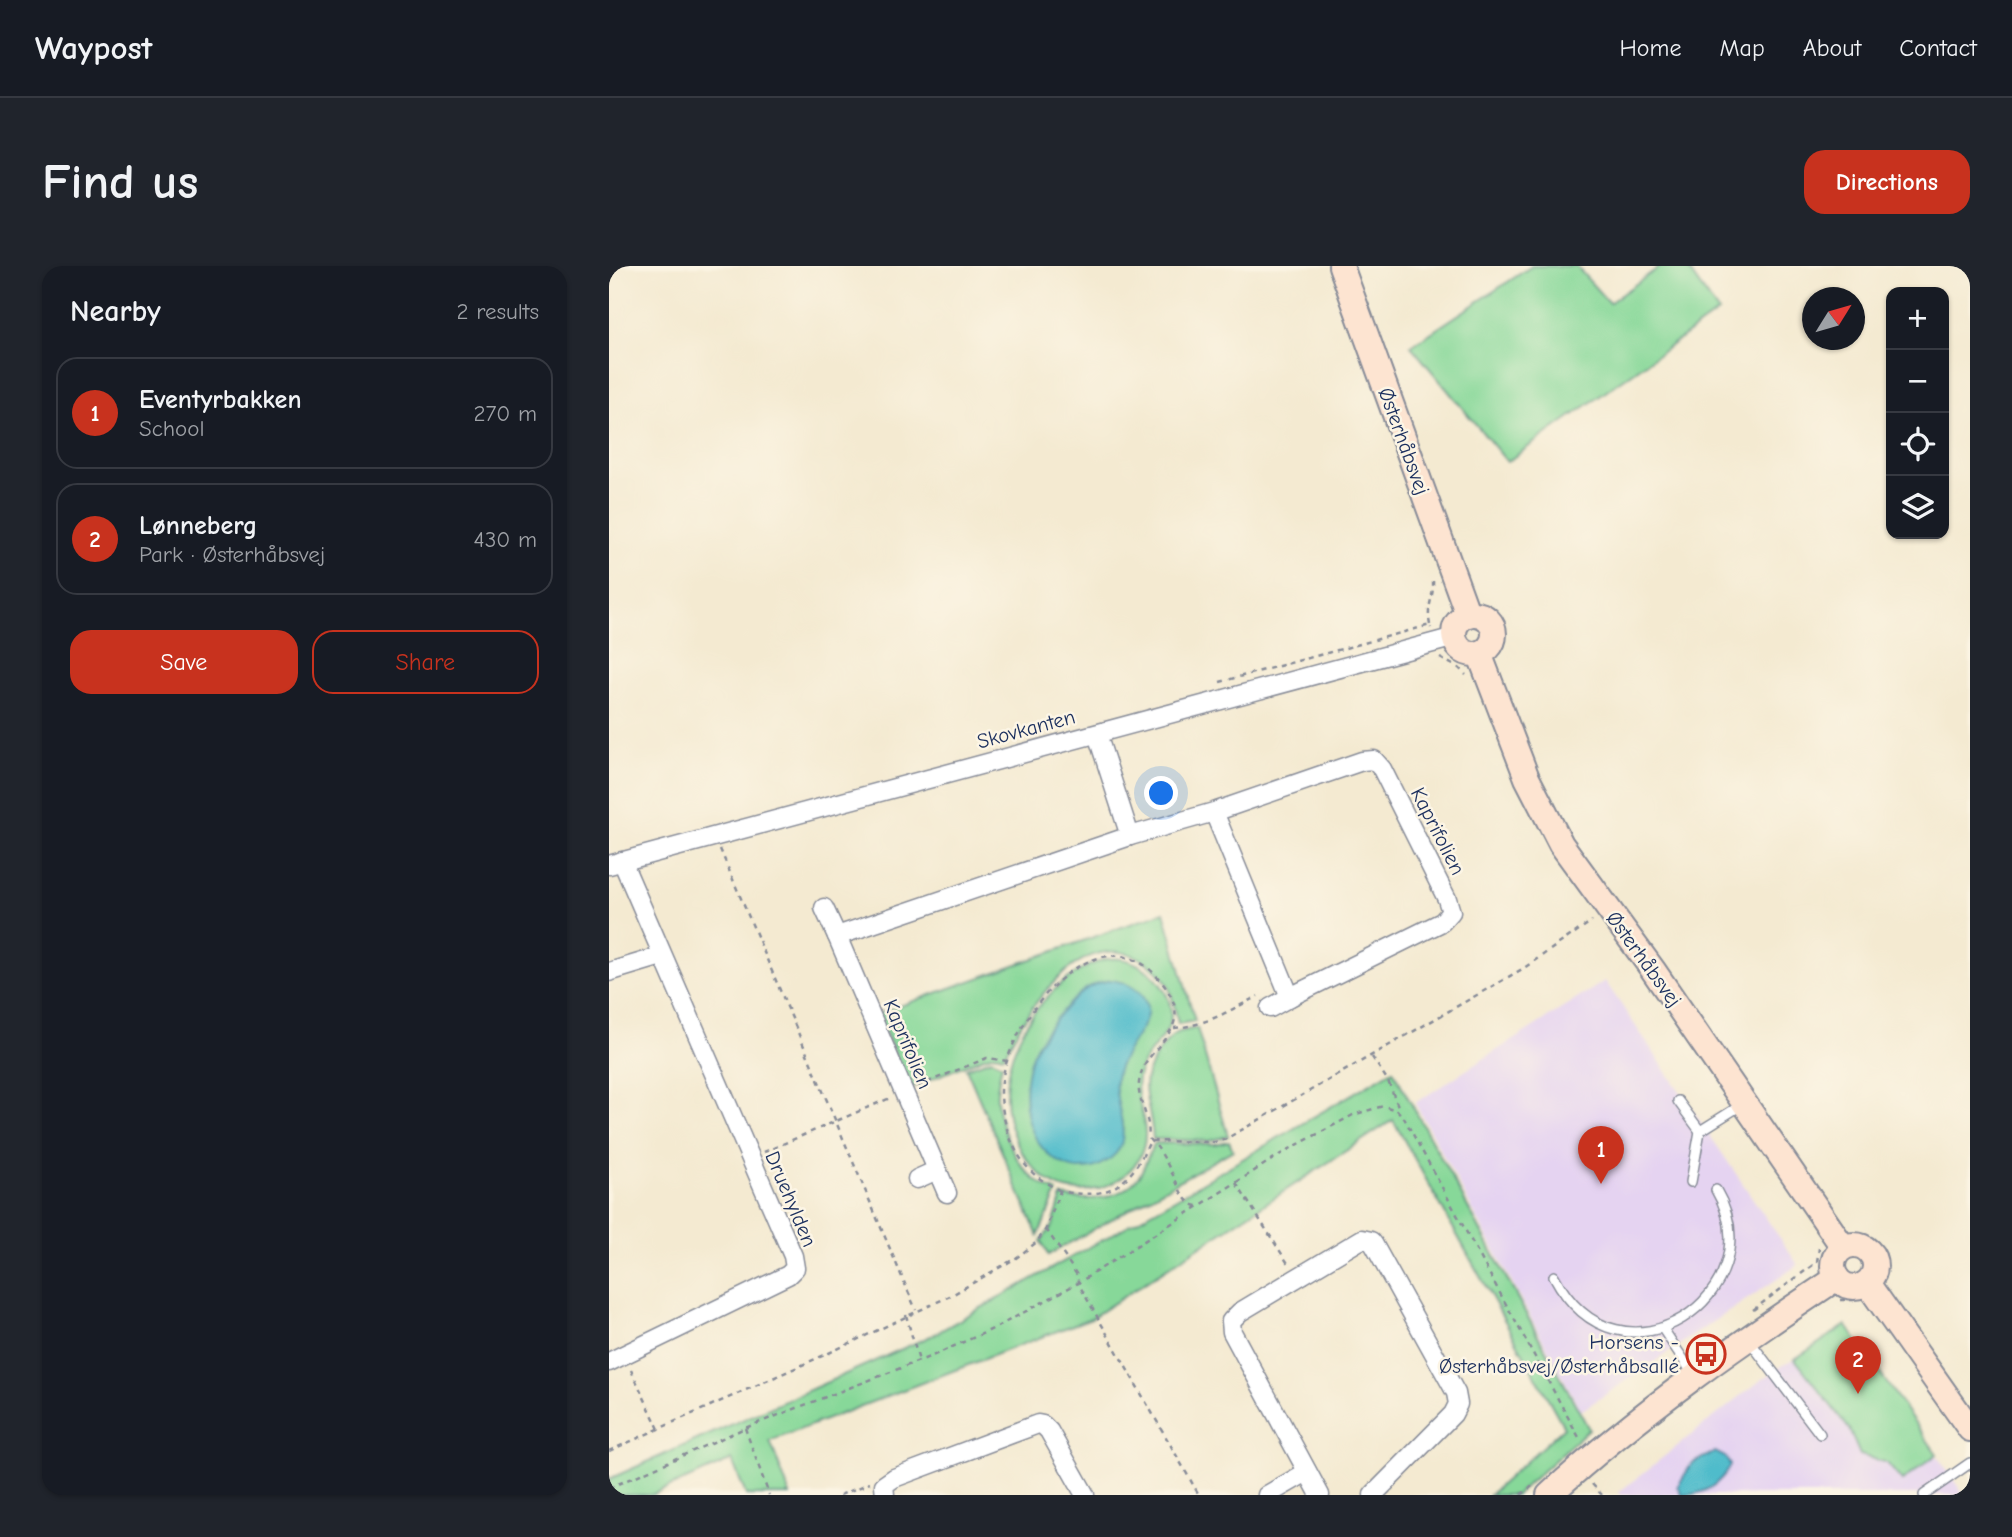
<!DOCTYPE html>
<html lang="en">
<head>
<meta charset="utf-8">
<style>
  :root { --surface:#171b24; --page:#20242c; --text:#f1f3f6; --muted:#9ea1a6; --line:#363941; --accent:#c8321e }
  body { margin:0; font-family:"Comic Neue",sans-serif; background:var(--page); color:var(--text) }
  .controls { position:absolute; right:21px; top:21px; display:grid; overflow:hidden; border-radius:14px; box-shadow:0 2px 5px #0004 }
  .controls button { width:63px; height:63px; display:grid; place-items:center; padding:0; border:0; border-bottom:2px solid var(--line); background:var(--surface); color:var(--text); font:35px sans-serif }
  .compass { position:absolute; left:1193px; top:21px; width:63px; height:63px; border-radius:50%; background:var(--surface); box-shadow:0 2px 5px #0004; rotate:53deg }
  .you { position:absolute; left:553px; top:528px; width:24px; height:24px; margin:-18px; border:5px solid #fff; border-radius:50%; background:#1a73e8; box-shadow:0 0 0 10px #1a73e833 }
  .badge { display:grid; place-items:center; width:46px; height:46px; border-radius:50%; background:var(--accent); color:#fff; font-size:23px; font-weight:700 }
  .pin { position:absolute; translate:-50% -58px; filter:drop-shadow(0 2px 4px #0008) }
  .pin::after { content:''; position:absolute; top:37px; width:24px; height:21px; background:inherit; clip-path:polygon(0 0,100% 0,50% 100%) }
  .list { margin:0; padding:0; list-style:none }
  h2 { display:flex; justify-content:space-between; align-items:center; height:91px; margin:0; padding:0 28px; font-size:30px }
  h2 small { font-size:23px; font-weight:400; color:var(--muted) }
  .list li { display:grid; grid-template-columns:46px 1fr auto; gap:21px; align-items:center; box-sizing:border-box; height:112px; margin:0 14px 14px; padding:0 14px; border:2px solid var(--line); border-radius:21px }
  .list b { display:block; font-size:26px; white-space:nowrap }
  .list p { margin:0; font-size:23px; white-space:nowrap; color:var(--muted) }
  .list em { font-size:23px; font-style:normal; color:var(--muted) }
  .actions { display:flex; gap:14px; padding:21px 28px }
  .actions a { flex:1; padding:16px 0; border:2px solid var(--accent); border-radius:21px; text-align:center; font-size:24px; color:var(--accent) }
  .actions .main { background:var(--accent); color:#fff }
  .icon { flex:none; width:38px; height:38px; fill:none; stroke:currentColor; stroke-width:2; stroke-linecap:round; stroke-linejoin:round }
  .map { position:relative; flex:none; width:1361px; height:1229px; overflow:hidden; border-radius:21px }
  header { display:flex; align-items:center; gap:42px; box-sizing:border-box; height:98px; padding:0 35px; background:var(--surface); border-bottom:2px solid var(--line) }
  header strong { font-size:33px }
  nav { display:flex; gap:38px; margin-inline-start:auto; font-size:24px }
  .intro { display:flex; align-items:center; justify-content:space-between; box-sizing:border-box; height:168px; padding:0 42px }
  h1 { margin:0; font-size:49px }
  .button { padding:18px 32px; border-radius:21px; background:var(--accent); color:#fff; font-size:24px; font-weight:700 }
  main { display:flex; gap:42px; padding:0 42px }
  aside { flex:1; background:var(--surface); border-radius:21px; box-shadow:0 2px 5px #0004 }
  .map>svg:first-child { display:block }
  .built { fill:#e5d3f1 }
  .green { fill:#87d899; stroke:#51847c; stroke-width:2; fill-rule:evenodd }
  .water { fill:#50bccb; stroke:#367694; stroke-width:2 }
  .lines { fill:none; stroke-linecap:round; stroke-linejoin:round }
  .lane-casing { stroke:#888c98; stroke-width:12 }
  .street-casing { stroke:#888c98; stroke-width:21 }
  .secondary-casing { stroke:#888c98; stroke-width:28 }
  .path { stroke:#888c98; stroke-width:2.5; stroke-dasharray:5 5; stroke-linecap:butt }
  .lane { stroke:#fff; stroke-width:9 }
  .street { stroke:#fff; stroke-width:18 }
  .secondary { stroke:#fde4d1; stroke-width:24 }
  .labels { text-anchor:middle; stroke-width:5; stroke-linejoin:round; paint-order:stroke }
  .street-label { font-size:21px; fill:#1b2f5e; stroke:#fcf5e5 }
  .poi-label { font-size:21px; fill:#1b2f5e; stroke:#fcf5e5; text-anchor:end }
</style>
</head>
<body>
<header>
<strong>Waypost</strong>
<nav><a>Home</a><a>Map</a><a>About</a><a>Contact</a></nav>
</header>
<div class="intro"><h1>Find us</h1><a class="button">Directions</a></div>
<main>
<aside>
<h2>Nearby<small>2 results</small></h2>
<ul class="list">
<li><span class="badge">1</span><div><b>Eventyrbakken</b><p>School</p></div><em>270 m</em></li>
<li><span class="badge">2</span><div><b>Lønneberg</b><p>Park · Østerhåbsvej</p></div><em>430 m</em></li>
</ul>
<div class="actions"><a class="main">Save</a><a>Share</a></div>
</aside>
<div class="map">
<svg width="1361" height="1229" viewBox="0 0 1361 1229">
  <rect width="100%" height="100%" fill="#fcf5e5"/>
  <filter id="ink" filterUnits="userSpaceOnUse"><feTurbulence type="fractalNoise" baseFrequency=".0143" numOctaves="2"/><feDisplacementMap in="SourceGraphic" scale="14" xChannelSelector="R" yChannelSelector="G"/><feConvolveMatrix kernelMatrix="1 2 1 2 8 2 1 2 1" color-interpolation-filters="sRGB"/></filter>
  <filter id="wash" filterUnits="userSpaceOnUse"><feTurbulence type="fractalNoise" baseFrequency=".00686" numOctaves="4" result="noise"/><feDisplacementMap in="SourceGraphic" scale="28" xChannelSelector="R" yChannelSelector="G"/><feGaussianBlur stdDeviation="1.57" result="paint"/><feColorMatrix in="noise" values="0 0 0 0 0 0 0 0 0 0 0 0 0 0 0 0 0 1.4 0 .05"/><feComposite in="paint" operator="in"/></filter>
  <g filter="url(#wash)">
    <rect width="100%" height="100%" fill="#f4ead1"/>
    <!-- built -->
    <g class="built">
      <polygon points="996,715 1189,999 972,1145 806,837"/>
      <polygon points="1237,1059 1355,1229 1012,1229 1010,1226 1156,1111"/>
    </g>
    <!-- green -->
    <g class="green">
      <polygon points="923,0 967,0 1000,37 1052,0 1077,0 1109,46 898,196 802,80"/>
      <path d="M555 646 586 755 569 758C563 727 561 708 530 692 470 662 416 746 395 790L386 788 375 791 301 822 268 748Z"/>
      <path d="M496 693C501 693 507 692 512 693 542 697 573 735 558 764 550 777 536 789 531 804 523 826 535 845 536 866 538 906 492 932 457 923 441 920 425 904 416 891 367 818 420 719 496 693ZM514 716C568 749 512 771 507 810 504 828 509 847 515 863L454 745Z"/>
      <path d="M588 762 619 870 599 875 544 873C542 831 523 822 552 783 565 766 567 766 588 762Z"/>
      <path d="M382 793 393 798C391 807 389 816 388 825 386 853 406 899 428 915 434 920 441 923 448 926L429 970 357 802Z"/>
      <polygon points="784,804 980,1163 907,1229 880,1229 955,1161 784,854 482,1052 161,1175 181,1229 137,1229 123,1194 42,1229 0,1229 0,1213 322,1070 559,937"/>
      <path d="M620 875 624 884 439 989 432 975 444 959 453 930C478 936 512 934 529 911 537 901 539 886 546 877L606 878Z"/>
      <polygon points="1237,1059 1328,1188 1293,1215 1278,1197 1251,1189 1240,1163 1186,1093"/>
    </g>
    <!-- water -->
    <g class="water">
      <path d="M502 714C517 716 534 724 538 741 542 759 513 785 508 807 500 835 529 871 502 892 495 896 491 900 483 902 467 905 457 902 444 892 416 871 412 831 420 799 425 775 463 728 486 718 491 716 497 715 502 714Z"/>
      <path d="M1106 1186 1116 1191 1121 1199C1111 1219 1095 1229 1073 1229L1069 1220 1083 1197Z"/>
    </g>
  </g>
  <g filter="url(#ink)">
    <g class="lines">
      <!-- lane casing -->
      <g class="lane-casing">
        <g id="lane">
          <polyline points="1069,835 1091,865"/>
          <polyline points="1082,916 1091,865 1134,838"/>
          <path d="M945 1010C1011 1135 1168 1026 1107 924"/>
          <polyline points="1054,1063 1084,1108"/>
          <polyline points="1139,1073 1211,1168"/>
          <polyline points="1315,1229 1361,1197"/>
        </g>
      </g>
      <!-- street casing -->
      <g class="street-casing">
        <g id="street">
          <polyline points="488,468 521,570"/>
          <polyline points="0,599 846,371"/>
          <polyline points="215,642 228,670"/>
          <polyline points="0,706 53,690"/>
          <polyline points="661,742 681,731"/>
          <polyline points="308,913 328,904"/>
          <polyline points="338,927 228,670 521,570 605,546 753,495 765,494 773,503 838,633 842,646 833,656 681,731 605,546"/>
          <polyline points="0,1096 179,1009 186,1002 184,990 13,595"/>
          <polyline points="276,1229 275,1219 285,1212 429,1158 434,1159 440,1165 476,1229"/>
          <polyline points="658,1229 698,1206"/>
          <polyline points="711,1229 623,1066 622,1055 631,1046 753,973 762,975 765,979 847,1127 849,1138 844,1148 764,1229"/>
        </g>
      </g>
      <!-- secondary casing -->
      <g class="secondary-casing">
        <g id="secondary">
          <polyline points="732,0 859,349"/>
          <circle cx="865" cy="368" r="20"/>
          <polyline points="870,387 918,512 952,578 1044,704 1234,981"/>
          <circle cx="1245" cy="1000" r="21"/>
          <polyline points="1258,1017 1361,1163"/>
          <path d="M940 1229C1030 1147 1127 1079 1228 1012"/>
        </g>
      </g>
      <!-- path -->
      <g class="path">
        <path d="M821 359C817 340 825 332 824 315"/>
        <polyline points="831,392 850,402 857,409"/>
        <polyline points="611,416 821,359 822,362"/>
        <polyline points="111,583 307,1044"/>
        <path d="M565 762C596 760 622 744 649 730"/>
        <polyline points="763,791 779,815 789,840 788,844"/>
        <polyline points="309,820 378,792 398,795"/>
        <polyline points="155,886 281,832"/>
        <polyline points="627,917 680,999"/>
        <path d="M451 925C441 919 429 913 421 904 402 885 392 851 392 826 393 772 457 678 517 691 534 695 545 706 555 719 590 767 534 777 530 817 528 831 537 845 539 858 540 863 539 870 541 874 542 876 546 879 548 881 554 889 559 900 564 909 570 920 574 938 589 940"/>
        <polyline points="437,963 468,1009 469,1017 590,1229"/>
        <polyline points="1231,1034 1245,1034"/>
        <polyline points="1144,1044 1208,996 1210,982"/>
        <polyline points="297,1049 310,1095"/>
        <polyline points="22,1104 50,1163"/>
        <polyline points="136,1162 160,1229"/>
        <path d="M0 1185 220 1087 341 1030 407 992 428 976 437 963 451 925C500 935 521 919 541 875L605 876 615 874 915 702 983 655"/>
        <polyline points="983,1218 993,1229"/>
        <polyline points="0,1222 136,1162 323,1090 386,1062 469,1017 675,886 744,849 774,840 788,844 795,852 972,1175"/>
        <polyline points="231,1229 261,1217"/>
        <polyline points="912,1229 923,1220"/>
      </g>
      <!-- lane -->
      <use href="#lane" class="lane"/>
      <!-- street -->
      <use href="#street" class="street"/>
      <!-- secondary -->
      <use href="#secondary" class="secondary"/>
    </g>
  </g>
  <!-- icons -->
  <defs>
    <g id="bus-ring" transform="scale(2.0125)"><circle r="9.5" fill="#fcf5e5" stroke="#c8321e" stroke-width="1.5"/><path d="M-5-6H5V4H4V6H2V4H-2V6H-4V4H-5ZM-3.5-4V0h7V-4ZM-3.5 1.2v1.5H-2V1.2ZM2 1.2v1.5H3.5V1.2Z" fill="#c8321e"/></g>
  </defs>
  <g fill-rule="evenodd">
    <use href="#bus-ring" x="1097" y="1088"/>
  </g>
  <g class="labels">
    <!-- street labels -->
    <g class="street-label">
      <text transform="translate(795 175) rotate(70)" y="7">Østerhåbsvej</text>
      <text transform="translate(417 463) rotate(-15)" y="7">Skovkanten</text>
      <text transform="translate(829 565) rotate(63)" y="7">Kaprifolien</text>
      <text transform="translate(1035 693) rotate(54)" y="7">Østerhåbsvej</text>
      <text transform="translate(299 778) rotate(67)" y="7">Kaprifolien</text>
      <text transform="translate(182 933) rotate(67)" y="7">Druehylden</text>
    </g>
    <!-- poi labels -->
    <g class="poi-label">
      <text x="1070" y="1083">Horsens -<tspan x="1070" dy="24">Østerhåbsvej/Østerhåbsallé</tspan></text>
    </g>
  </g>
</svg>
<div class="controls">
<button>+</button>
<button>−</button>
<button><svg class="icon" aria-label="locate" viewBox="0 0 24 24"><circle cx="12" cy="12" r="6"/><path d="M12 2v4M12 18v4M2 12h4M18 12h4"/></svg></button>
<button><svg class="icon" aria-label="layers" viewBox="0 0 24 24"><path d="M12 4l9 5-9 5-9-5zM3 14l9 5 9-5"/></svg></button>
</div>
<svg class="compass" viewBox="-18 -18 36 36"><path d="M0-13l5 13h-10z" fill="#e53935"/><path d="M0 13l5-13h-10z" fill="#9ea1a6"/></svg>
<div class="you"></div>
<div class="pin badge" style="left:992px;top:918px">1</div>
<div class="pin badge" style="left:1249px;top:1128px">2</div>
</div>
</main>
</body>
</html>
